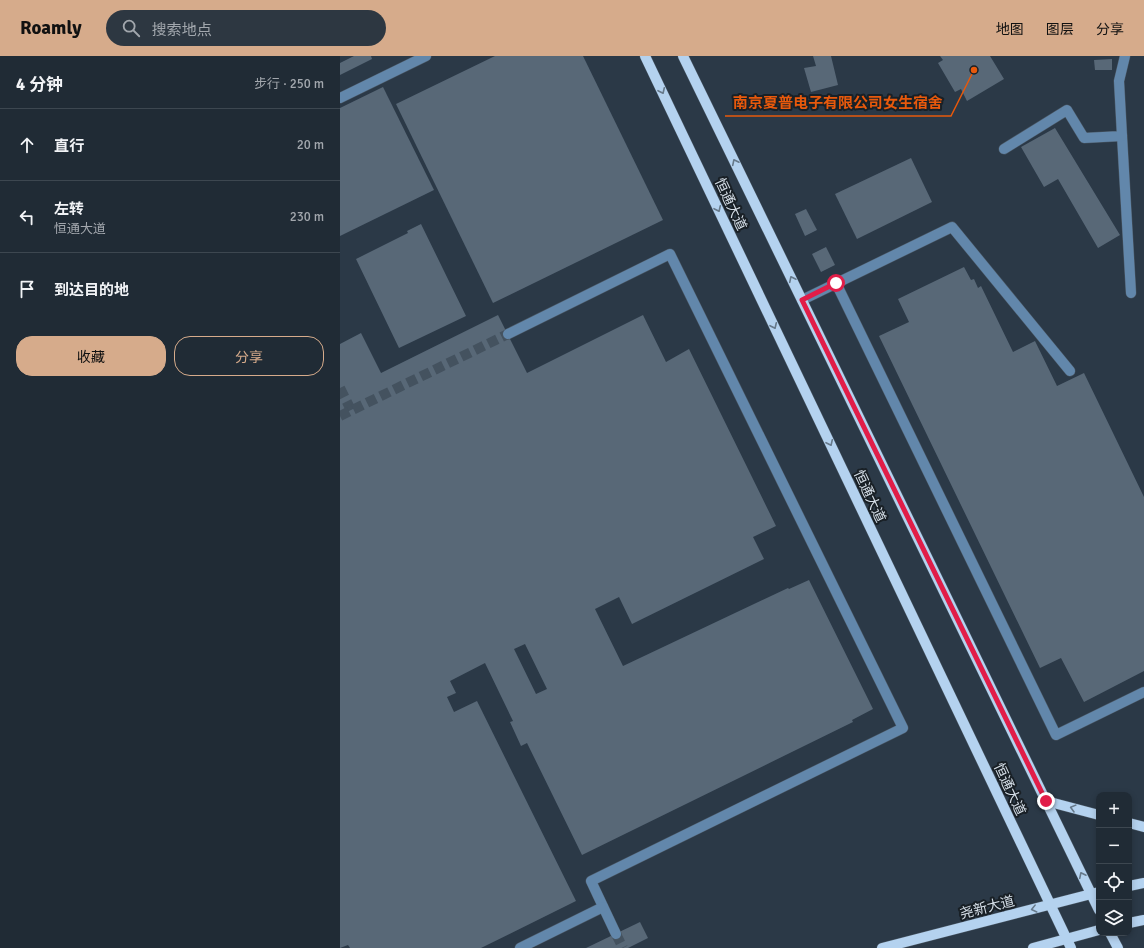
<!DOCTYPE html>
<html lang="zh">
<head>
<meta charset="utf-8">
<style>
  :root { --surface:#202b35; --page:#2d3741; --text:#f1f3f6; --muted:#a2a7ad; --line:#3d4750; --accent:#d6ab8b }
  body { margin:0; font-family:Signika,"Noto Sans SC",sans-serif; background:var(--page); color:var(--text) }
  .controls { position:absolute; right:12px; bottom:12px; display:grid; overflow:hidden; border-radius:8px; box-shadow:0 2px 6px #0003 }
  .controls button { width:36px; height:36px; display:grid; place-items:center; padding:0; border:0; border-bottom:1px solid var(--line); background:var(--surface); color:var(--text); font:20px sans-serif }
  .stop { position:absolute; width:12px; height:12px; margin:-9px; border:3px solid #e11d48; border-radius:50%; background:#fff }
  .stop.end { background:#e11d48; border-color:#fff; box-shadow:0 1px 4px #0008 }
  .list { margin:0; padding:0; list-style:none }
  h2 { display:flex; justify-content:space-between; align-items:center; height:52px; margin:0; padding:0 16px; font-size:17px }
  h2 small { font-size:13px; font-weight:400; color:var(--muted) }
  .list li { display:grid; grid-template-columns:26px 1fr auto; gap:12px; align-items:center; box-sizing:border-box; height:72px; padding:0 16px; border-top:1px solid var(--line) }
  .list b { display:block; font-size:15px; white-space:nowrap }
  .list p { margin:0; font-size:13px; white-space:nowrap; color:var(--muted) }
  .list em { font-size:13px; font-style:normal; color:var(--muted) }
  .actions { display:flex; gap:8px; padding:12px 16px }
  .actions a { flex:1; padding:9px 0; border:1px solid var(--accent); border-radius:16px; text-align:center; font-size:14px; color:var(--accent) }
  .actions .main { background:var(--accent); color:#111 }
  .icon { flex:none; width:22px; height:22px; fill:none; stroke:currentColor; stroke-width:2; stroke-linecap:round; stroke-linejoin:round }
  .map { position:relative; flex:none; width:804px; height:892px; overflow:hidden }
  header { display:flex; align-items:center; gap:24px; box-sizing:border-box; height:56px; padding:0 20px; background:var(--accent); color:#111 }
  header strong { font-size:19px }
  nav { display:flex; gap:22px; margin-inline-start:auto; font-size:14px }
  .search { width:280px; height:36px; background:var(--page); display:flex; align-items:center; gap:10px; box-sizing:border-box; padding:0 14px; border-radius:22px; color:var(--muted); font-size:15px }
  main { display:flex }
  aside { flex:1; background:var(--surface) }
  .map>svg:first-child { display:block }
  .building { fill:#586877; fill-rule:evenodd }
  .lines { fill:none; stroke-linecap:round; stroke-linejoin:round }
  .minor-tunnel { stroke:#44525f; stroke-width:10; stroke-dasharray:10 5; stroke-linecap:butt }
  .minor-casing { stroke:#4a5764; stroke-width:11 }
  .major-casing { stroke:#4a5764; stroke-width:11 }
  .minor { stroke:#6287ab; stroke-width:10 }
  .major { stroke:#b4d2ef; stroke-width:10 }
  .oneway { stroke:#66798a }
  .route { stroke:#e11d48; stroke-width:5 }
  .labels { text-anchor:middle; stroke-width:4; stroke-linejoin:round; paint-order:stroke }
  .street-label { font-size:14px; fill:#d5dee7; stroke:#192026 }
  .leader { fill:none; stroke:#e8590c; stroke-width:1.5 }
  .callout-dot { fill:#e8590c; stroke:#192026; stroke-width:1.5 }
  .callout-label { font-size:15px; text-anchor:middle; font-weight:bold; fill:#e8590c; stroke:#192026; stroke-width:4; stroke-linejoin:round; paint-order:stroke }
</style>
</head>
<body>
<header>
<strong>Roamly</strong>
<div class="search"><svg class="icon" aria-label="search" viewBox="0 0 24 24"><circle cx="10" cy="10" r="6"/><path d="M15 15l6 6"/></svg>搜索地点</div>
<nav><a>地图</a><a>图层</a><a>分享</a></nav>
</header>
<main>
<aside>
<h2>4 分钟<small>步行 · 250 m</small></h2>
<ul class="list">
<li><svg class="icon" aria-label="ahead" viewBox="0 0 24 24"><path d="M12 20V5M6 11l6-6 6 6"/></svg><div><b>直行</b></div><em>20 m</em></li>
<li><svg class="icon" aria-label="left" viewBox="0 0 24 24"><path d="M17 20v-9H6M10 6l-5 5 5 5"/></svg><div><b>左转</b><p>恒通大道</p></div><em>230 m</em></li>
<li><svg class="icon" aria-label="arrive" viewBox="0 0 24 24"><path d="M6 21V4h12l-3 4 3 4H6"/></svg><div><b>到达目的地</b></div></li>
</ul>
<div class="actions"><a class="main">收藏</a><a>分享</a></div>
</aside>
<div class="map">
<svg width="804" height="892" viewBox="0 0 804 892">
  <rect width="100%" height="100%" fill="#2b3947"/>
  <!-- building -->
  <g class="building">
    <polygon points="14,0 31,0 32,3 0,19 0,7"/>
    <polygon points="155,0 243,0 323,164 153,247 56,48"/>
    <polygon points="473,0 491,0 498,29 471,36 464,12 476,10"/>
    <polygon points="600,0 650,0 664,23 627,45 621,33 615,36 598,7 603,4"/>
    <polygon points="772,3 772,14 755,14 754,4"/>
    <polygon points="43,31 94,134 0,180 0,52"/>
    <polygon points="715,72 780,179 758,192 718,123 704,131 681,91"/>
    <polygon points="571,102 592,146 517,183 495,138"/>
    <polygon points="466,153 477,174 465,180 455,158"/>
    <polygon points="81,168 126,260 59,292 16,203 68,177 67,175"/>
    <polygon points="486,191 495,209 481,216 472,198"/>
    <polygon points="624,211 631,224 634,223 638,232 641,230 673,296 695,285 717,330 744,317 804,441 804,615 744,646 721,602 700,612 539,280 569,266 558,243"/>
    <path d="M158 259 187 317 303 259 326 306 349 293 436 470 413 481 424 503 292 568 279 541 255 553 283 610 448 532 449 533 469 524 533 653 512 664 513 666 242 799 187 687 181 690 170 666 173 665 145 607 110 625 116 637 107 641 114 656 137 645 236 845 141 892H10L8 889 0 892V288L21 277 41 317ZM185 588 207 633 196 638 174 593Z"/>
    <polygon points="300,866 308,882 288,892 246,892"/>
  </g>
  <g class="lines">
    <!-- minor-tunnel -->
    <g class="minor-tunnel">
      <polyline points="0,332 11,354"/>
      <polyline points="0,360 168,278"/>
      <polyline points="276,878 283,892"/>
    </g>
    <!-- minor casing -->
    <g class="minor-casing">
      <g id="minor">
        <polyline points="0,42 86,0"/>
        <polyline points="782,80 791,237"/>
        <polyline points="664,93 727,54 744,82 782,80 779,25 785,0"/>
        <polyline points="496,227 716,679 804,636"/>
        <polyline points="462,244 612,171 730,315"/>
        <polyline points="168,278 330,198 563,672 251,825 276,878"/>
        <polyline points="180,892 263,851"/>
      </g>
    </g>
    <!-- major casing -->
    <g class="major-casing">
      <g id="major">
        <polyline points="305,0 731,892"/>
        <polyline points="343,0 759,854"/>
        <polyline points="706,745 759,759"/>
        <polyline points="789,767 804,771"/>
        <polyline points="789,830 804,827"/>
        <polyline points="789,867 804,864"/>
        <polyline points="770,877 778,892"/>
        <polyline points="542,892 759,836"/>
        <polyline points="693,892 759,874"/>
      </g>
    </g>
    <!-- minor -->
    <use href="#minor" class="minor"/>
    <!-- major -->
    <use href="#major" class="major"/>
  </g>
  <!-- one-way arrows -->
  <defs><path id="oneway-chevron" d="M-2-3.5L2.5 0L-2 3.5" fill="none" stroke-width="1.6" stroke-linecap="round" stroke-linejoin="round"/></defs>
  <g class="oneway">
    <use href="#oneway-chevron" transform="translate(322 35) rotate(65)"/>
    <use href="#oneway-chevron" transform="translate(395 106) rotate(-116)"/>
    <use href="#oneway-chevron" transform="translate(378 153) rotate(65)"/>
    <use href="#oneway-chevron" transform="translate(452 223) rotate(-116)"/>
    <use href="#oneway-chevron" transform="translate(434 270) rotate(65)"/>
    <use href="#oneway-chevron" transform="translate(490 387) rotate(65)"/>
    <use href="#oneway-chevron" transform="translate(733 752) rotate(-165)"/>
    <use href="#oneway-chevron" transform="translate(742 819) rotate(-116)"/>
    <use href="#oneway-chevron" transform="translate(694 853) rotate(166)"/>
  </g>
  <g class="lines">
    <!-- route -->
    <polyline class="route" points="496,227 462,244 706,745"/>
  </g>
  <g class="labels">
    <!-- street labels -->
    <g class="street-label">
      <text transform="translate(391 148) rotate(65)" y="5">恒通大道</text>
      <text transform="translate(530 440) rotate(65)" y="5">恒通大道</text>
      <text transform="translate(670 733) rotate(65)" y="5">恒通大道</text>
      <text transform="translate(647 851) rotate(-14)" y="5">尧新大道</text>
    </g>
  </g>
  <!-- callouts -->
  <path class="leader" d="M634 14L611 60H385"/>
  <circle class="callout-dot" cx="634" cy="14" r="4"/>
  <g class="callout-label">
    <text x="498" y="52">南京夏普电子有限公司女生宿舍</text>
  </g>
</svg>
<div class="controls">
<button>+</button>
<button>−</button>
<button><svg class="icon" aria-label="locate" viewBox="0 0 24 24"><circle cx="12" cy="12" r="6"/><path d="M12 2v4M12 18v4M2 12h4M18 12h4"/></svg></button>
<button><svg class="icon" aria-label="layers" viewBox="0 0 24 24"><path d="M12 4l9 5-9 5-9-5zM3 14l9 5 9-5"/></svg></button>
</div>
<div class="stop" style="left:496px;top:227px"></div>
<div class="stop end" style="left:706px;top:745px"></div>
</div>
</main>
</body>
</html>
